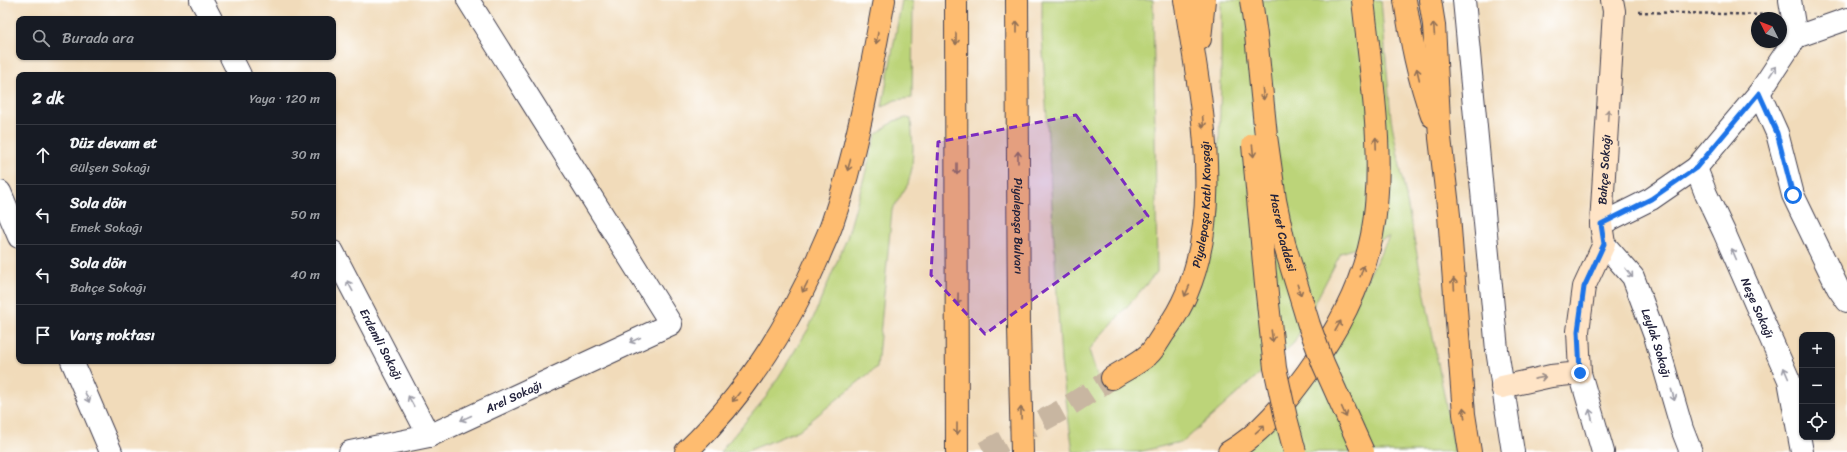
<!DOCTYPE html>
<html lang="tr">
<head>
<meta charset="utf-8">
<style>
  :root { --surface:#171b24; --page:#242831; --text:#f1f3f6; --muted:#9ea1a6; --line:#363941 }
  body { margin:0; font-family:Sriracha,sans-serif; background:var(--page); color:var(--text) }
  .controls { position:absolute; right:12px; bottom:12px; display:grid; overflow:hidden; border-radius:8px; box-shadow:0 1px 3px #0004 }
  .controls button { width:36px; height:36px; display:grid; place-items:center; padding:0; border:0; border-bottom:1px solid var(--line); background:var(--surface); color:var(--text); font:20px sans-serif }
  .compass { position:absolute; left:1751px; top:12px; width:36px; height:36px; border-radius:50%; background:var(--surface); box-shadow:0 1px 3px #0004; rotate:312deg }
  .stop { position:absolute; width:12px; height:12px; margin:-9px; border:3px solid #1a73e8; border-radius:50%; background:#fff }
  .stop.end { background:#1a73e8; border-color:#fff; box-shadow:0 1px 4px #0008 }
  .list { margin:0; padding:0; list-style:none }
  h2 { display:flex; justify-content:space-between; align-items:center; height:52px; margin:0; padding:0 16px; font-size:17px }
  h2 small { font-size:13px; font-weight:400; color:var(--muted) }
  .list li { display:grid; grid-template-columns:26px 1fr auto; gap:12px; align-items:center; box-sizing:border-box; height:60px; padding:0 16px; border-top:1px solid var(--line) }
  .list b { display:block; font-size:15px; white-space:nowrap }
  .list p { margin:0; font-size:13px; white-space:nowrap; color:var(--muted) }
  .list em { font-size:13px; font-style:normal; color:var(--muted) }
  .icon { flex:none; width:22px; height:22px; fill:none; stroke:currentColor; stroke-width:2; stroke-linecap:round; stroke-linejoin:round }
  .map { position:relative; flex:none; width:1847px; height:452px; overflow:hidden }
  .search { position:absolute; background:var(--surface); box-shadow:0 1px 3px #0004; left:16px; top:16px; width:320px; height:44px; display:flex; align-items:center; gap:10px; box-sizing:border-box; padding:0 14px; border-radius:8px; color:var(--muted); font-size:15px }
  .panel { position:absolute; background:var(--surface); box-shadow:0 1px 3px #0004; left:16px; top:72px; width:320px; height:292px; border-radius:8px }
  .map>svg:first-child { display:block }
  .green { fill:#bcd479; stroke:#6f7b5a }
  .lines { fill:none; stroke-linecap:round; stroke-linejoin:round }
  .primary-tunnel { stroke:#c8b6a1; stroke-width:22; stroke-dasharray:22 11; stroke-linecap:butt }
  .street-casing { stroke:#413e4e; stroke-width:24 }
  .secondary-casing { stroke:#413e4e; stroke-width:24 }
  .primary-casing { stroke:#413e4e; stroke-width:24 }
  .path { stroke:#413e4e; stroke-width:2.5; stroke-dasharray:3 3; stroke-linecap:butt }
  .street { stroke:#fff; stroke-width:22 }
  .secondary { stroke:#ffe4c6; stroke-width:22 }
  .primary { stroke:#febc70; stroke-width:22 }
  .primary-bridge-casing { stroke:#413e4e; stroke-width:24; stroke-linecap:butt }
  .primary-bridge { stroke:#febc70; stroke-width:22 }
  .oneway { stroke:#906f56 }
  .oneway2 { stroke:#9c9ca7 }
  .oneway3 { stroke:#9c8d87 }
  .route { stroke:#1a73e8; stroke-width:5 }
  .marked { fill:#7b2cbf; fill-opacity:0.2; stroke:#7b2cbf; stroke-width:3; stroke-dasharray:8 5; stroke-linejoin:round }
  .labels { text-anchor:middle; stroke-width:3; stroke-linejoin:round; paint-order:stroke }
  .street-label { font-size:12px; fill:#22223b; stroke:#fff }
</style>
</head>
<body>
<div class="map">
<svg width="1847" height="452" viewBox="0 0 1847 452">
  <rect width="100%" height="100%" fill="#fff"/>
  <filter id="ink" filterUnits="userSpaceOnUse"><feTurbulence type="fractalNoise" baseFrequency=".025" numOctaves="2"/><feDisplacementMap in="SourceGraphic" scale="8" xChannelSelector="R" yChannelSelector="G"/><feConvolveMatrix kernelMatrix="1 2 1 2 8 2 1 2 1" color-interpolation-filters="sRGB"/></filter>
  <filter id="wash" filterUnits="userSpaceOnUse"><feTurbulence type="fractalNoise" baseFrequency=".012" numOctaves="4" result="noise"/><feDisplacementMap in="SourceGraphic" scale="16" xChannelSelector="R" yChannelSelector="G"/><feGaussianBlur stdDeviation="0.9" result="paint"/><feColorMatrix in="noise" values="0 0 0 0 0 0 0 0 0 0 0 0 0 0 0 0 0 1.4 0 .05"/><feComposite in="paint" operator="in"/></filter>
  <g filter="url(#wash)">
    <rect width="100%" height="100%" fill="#f1dbba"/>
    <!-- green -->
    <g class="green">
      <polygon points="902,0 913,0 912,98 895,100 882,107"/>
      <polygon points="1042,0 1153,0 1157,272 1089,350 1102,391 1180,321 1218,168 1221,81 1221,0 1381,0 1391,119 1455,452 1241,452 1313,382 1389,237 1341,253 1294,343 1184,441 1139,452 1073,452 1061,362 1042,35"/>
      <polygon points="906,118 911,119 913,148 912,168 908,184 892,210 877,367 799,430 745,452 720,452 766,397 809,328 847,238 876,135 894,121"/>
    </g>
  </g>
  <g filter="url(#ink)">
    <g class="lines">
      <!-- primary-tunnel -->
      <polyline class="primary-tunnel" points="984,452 1064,409 1112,378"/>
      <!-- street casing -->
      <g class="street-casing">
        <g id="street">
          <polyline points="201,0 211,19"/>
          <polyline points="1464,0 1497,350 1513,452"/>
          <polyline points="1790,0 1796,37"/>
          <polyline points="231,57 240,75"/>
          <polyline points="1759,93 1777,133 1793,195 1838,288 1847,301"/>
          <path id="s1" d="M1696 168 1706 194 1724 232 1789 380 1802 452"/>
          <polyline points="0,192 19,237"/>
          <polyline points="1601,224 1651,199 1696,168 1759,93 1796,37 1847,19"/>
          <path id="s2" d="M1604 244 1633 277 1655 336 1682 429 1691 452"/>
          <path id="s3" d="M333 252 429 436"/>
          <polyline points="72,361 111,452"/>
          <polyline points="1580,373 1603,452"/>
          <path id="s4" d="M350 452 429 436 671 324 468 0"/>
        </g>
      </g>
      <!-- secondary casing -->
      <g class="secondary-casing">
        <g id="secondary">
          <path id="s5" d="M1502 387 1551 376 1580 373 1578 331 1584 287 1604 244 1601 224 1614 11 1612 0"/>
        </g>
      </g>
      <!-- primary casing -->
      <g class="primary-casing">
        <g id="primary">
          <polyline points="956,0 957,452"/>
          <path id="s6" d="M1017 0 1019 328 1022 452"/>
          <path d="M1405 0C1411 40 1418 78 1432 116"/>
          <polyline points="1430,0 1434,25 1440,138 1449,215 1464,414 1470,452"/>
          <polyline points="1200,39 1204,0"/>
          <path id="s7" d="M1112 378C1124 370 1138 364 1148 355 1155 349 1160 338 1166 330 1232 240 1201 102 1185 0"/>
          <path d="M686 452C743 397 786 331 818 258 822 247 828 236 832 224 857 152 870 75 884 0"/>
          <path d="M1229 452C1261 434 1285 403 1307 373 1337 332 1362 286 1372 235 1386 161 1371 75 1363 0"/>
        </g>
      </g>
      <!-- path -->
      <polyline class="path" points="1639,12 1768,15"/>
      <!-- street -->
      <use href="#street" class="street"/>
      <!-- secondary -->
      <use href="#secondary" class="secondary"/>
      <!-- primary -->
      <use href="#primary" class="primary"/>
      <!-- primary-bridge casing -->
      <g class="primary-bridge-casing">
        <g id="primary-bridge">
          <path id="s8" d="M1251 0 1256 35 1266 136 1275 200 1284 243 1309 325 1323 363 1363 452"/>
          <polyline points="1253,145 1266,285 1275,368 1286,418 1295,452"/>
        </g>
      </g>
      <!-- primary-bridge -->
      <use href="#primary-bridge" class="primary-bridge"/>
    </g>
    <!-- one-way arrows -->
    <defs><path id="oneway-shaft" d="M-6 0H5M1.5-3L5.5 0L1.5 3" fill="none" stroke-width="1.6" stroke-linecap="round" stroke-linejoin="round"/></defs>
    <g class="oneway">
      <use href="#oneway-shaft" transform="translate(1017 27) rotate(-90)"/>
      <use href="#oneway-shaft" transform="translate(1434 29) rotate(-94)"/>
      <use href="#oneway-shaft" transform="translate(877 38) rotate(100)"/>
      <use href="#oneway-shaft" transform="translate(956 39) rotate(90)"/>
      <use href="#oneway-shaft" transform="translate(1418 74) rotate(-103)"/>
      <use href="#oneway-shaft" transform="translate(1263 94) rotate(84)"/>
      <use href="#oneway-shaft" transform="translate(1203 122) rotate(86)"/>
      <use href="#oneway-shaft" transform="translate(1376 143) rotate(-92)"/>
      <use href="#oneway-shaft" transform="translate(1253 151) rotate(84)"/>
      <use href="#oneway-shaft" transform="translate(1018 157) rotate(-90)"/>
      <use href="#oneway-shaft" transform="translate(849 165) rotate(106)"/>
      <use href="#oneway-shaft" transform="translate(957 169) rotate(90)"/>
      <use href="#oneway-shaft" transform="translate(1362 271) rotate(-72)"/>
      <use href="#oneway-shaft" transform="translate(1454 284) rotate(-94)"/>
      <use href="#oneway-shaft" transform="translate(805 287) rotate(117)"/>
      <use href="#oneway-shaft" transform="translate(1299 290) rotate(73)"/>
      <use href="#oneway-shaft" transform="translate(1187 291) rotate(114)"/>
      <use href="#oneway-shaft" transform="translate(958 299) rotate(91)"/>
      <use href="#oneway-shaft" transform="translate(1338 326) rotate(-61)"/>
      <use href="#oneway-shaft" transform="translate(1272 336) rotate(83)"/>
      <use href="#oneway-shaft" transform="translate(736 397) rotate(128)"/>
      <use href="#oneway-shaft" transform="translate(1344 412) rotate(66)"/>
      <use href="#oneway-shaft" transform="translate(1021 413) rotate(-91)"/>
      <use href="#oneway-shaft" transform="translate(1464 413) rotate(-97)"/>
      <use href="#oneway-shaft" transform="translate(957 429) rotate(90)"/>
      <use href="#oneway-shaft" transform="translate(1260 429) rotate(-41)"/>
    </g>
    <g class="oneway2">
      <use href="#oneway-shaft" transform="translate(1773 71) rotate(-56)"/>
      <use href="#oneway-shaft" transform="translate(1734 254) rotate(-113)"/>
      <use href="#oneway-shaft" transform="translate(1629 273) rotate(51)"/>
      <use href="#oneway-shaft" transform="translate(350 286) rotate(-118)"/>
      <use href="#oneway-shaft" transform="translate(635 340) rotate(155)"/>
      <use href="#oneway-shaft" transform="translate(1786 373) rotate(-113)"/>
      <use href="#oneway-shaft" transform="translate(1673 395) rotate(74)"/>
      <use href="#oneway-shaft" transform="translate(87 397) rotate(67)"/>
      <use href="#oneway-shaft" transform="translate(411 401) rotate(-118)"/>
      <use href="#oneway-shaft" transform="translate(1591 415) rotate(-105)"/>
      <use href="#oneway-shaft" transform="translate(466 418) rotate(155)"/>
    </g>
    <g class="oneway3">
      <use href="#oneway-shaft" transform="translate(1608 115) rotate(-86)"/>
      <use href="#oneway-shaft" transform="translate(1540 378) rotate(-11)"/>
    </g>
  </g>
  <g class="lines" filter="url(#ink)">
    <!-- route -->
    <polyline class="route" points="1580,373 1578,331 1584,287 1604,244 1601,224 1651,199 1696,168 1759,93 1777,133 1793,195"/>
  </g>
  <!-- marked area -->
  <path class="marked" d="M1076 115 1148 216 985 334 931 275 938 142Z"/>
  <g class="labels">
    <!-- street labels -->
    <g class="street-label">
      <text dy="4" stroke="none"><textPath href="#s5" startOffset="288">Bahçe Sokağı</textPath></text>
      <text dy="4" stroke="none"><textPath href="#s7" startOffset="207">Piyalepaşa Katlı Kavşağı</textPath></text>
      <text dy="4" stroke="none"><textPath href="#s6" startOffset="226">Piyalepaşa Bulvarı</textPath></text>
      <text dy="4" stroke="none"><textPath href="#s8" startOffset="235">Hasret Caddesi</textPath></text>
      <text dy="4" stroke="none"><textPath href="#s1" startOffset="153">Neşe Sokağı</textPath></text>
      <text dy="4" stroke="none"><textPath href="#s2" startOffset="114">Leylak Sokağı</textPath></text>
      <text dy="4" stroke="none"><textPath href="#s3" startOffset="104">Erdemli Sokağı</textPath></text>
      <text dy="4" stroke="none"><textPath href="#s4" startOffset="174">Arel Sokağı</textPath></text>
    </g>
  </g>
</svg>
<div class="controls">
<button>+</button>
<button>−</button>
<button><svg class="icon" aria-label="locate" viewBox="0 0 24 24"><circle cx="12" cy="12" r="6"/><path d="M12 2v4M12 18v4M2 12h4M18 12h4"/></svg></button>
</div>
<svg class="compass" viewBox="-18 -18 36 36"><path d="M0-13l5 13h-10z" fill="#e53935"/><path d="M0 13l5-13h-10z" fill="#9ea1a6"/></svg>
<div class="stop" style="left:1793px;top:195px"></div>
<div class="stop end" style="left:1580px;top:373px"></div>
<div class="search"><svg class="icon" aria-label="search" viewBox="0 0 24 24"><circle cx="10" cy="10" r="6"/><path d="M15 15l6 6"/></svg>Burada ara</div>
<section class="panel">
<h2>2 dk<small>Yaya · 120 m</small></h2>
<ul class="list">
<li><svg class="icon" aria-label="ahead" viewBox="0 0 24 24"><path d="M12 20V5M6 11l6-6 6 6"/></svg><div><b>Düz devam et</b><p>Gülşen Sokağı</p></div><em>30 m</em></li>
<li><svg class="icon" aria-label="left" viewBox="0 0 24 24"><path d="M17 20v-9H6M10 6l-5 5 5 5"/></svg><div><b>Sola dön</b><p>Emek Sokağı</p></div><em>50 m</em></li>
<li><svg class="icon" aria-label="left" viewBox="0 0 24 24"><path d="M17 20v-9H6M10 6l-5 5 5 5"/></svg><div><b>Sola dön</b><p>Bahçe Sokağı</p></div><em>40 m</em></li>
<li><svg class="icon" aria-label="arrive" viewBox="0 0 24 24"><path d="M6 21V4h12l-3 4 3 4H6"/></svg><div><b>Varış noktası</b></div></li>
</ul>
</section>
</div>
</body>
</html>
